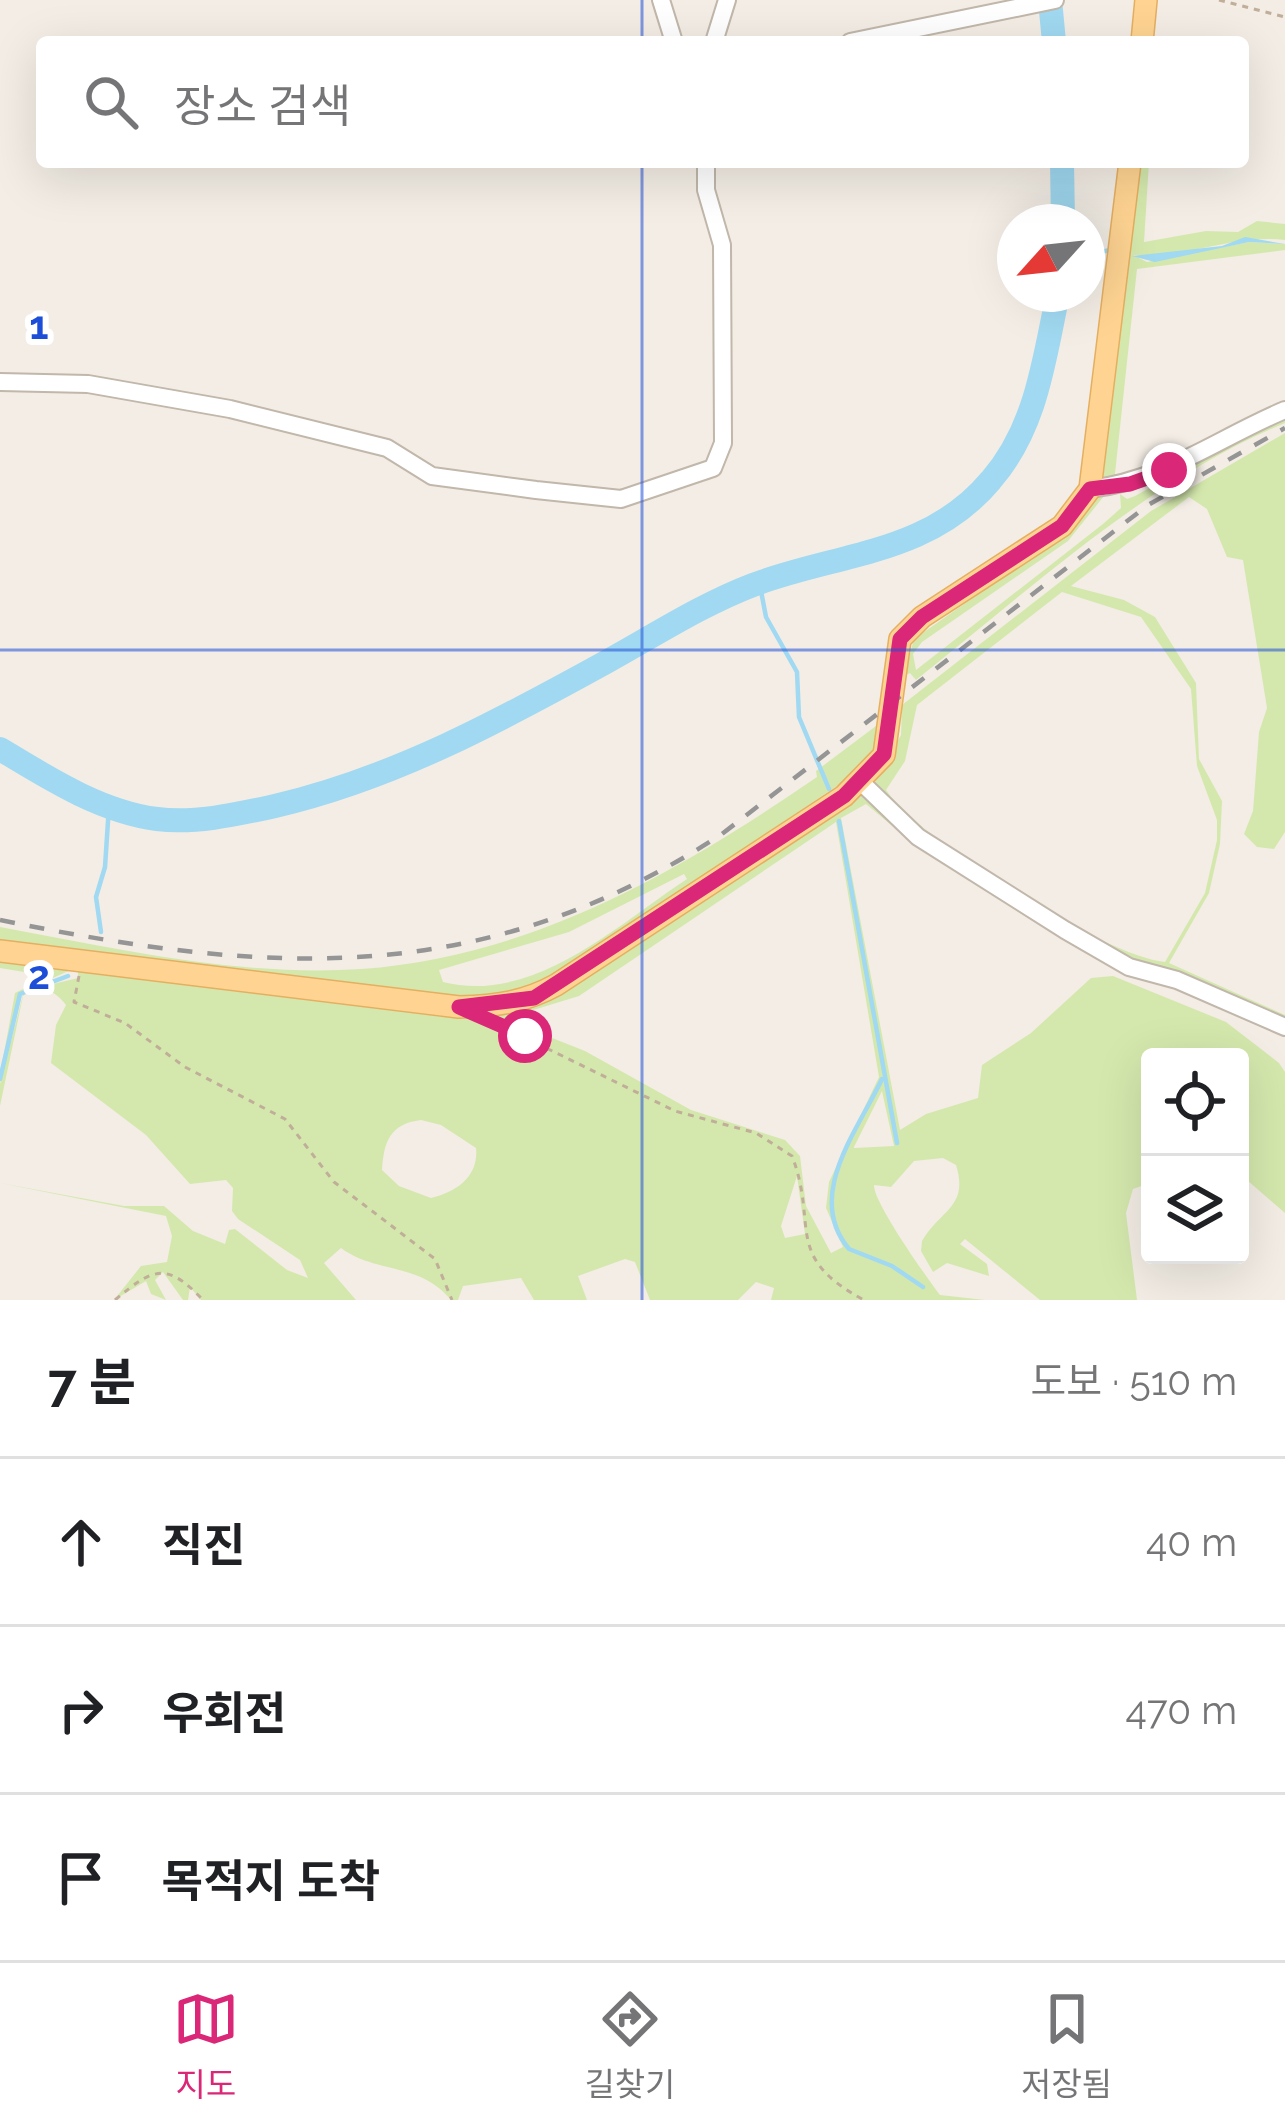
<!DOCTYPE html>
<html lang="ko">
<head>
<meta charset="utf-8">
<style>
  :root { --surface:#fff; --page:#f6f6f6; --text:#202124; --muted:#757577; --line:#e0e0e0; --accent:#db2777 }
  body { margin:0; font-family:Raleway,"Noto Sans KR",sans-serif; background:var(--page); color:var(--text) }
  .controls { position:absolute; right:36px; bottom:36px; display:grid; overflow:hidden; border-radius:12px; box-shadow:0 12px 48px #0002 }
  .controls button { width:108px; height:108px; display:grid; place-items:center; padding:0; border:0; border-bottom:3px solid var(--line); background:var(--surface); color:var(--text); font:60px sans-serif }
  .compass { position:absolute; left:997px; top:204px; width:108px; height:108px; border-radius:50%; background:var(--surface); box-shadow:0 12px 48px #0002; rotate:243deg }
  .stop { position:absolute; width:36px; height:36px; margin:-27px; border:9px solid #db2777; border-radius:50%; background:#fff }
  .stop.end { background:#db2777; border-color:#fff; box-shadow:0 3px 12px #0008 }
  .list { margin:0; padding:0; list-style:none }
  h2 { display:flex; justify-content:space-between; align-items:center; height:156px; margin:0; padding:0 48px; font-size:51px }
  h2 small { font-size:39px; font-weight:400; color:var(--muted) }
  .list li { display:grid; grid-template-columns:78px 1fr auto; gap:36px; align-items:center; box-sizing:border-box; height:168px; padding:0 48px; border-top:3px solid var(--line) }
  .list b { display:block; font-size:45px; white-space:nowrap }
  .list em { font-size:39px; font-style:normal; color:var(--muted) }
  .icon { flex:none; width:66px; height:66px; fill:none; stroke:currentColor; stroke-width:2; stroke-linecap:round; stroke-linejoin:round }
  .map { position:relative; flex:none; width:1285px; height:1300px; overflow:hidden }
  .search { position:absolute; background:var(--surface); box-shadow:0 12px 48px #0002; left:36px; right:36px; top:36px; height:132px; display:flex; align-items:center; gap:30px; box-sizing:border-box; padding:0 42px; border-radius:12px; color:var(--muted); font-size:45px }
  .sheet { height:660px; background:var(--surface) }
  nav { display:flex; justify-content:space-around; align-items:center; box-sizing:border-box; height:168px; border-top:3px solid var(--line); background:var(--surface); font-size:33px; color:var(--muted) }
  nav a { display:grid; justify-items:center; gap:6px }
  nav .on { color:var(--accent) }
  .map>svg:first-child { display:block }
  .green { fill:#d4e8ad; fill-rule:evenodd }
  .water { fill:#a0d9f1 }
  .lines { fill:none; stroke-linecap:round; stroke-linejoin:round }
  .stream { stroke:#a0d9f1; stroke-width:4.5 }
  .river { stroke:#a0d9f1; stroke-width:24 }
  .minor-casing { stroke:#c1b7ab; stroke-width:20 }
  .major-casing { stroke:#e5af61; stroke-width:24 }
  .path { stroke:#c0ae99; stroke-width:3; stroke-dasharray:6 6; stroke-linecap:butt }
  .minor { stroke:#fff; stroke-width:16 }
  .major { stroke:#ffd492; stroke-width:21 }
  .rail { stroke:#959595; stroke-width:4.5; stroke-dasharray:15 15; stroke-linecap:butt }
  .route { stroke:#db2777; stroke-width:15 }
  .grid { fill:none; stroke:#1d4ed8; stroke-width:3; stroke-opacity:0.55 }
  .grid-label { font-size:39px; text-anchor:middle; font-weight:bold; fill:#1d4ed8; stroke:#fff; stroke-width:12; stroke-linejoin:round; paint-order:stroke }
</style>
</head>
<body>
<div class="map">
<svg width="1285" height="1300" viewBox="0 0 1285 1300">
  <rect width="100%" height="100%" fill="#f3ede5"/>
  <!-- green -->
  <g class="green">
    <path d="M1139 162H1149L1144 242 1206 231 1238 232 1257 221 1285 224V240C1234 234 1185 259 1133 255L1147 262 1249 242 1285 244V250L1137 269 1114 483 1103 479Z"/>
    <path d="M1285 414V423C1146 481 1032 588 916 680L910 673 904 676 914 639 1070 530 1097 497 1104 496 1068 541 922 642 913 654 916 670 1103 524 1121 508 1120 494 1127 499 1135 496Z"/>
    <path d="M1285 433V832L1274 849 1257 847 1244 834 1253 811 1259 732 1267 708 1243 560 1227 557 1207 509 1189 497 1071 586 1124 600 1155 617 1196 683 1199 759 1222 801 1220 844 1209 893 1169 963 1285 1015V1024L1137 964 933 844 874 784 901 735 902 705 1151 511ZM1062 592 1141 617 1191 689 1197 766 1217 820V840L1205 893 1165 962C1104 956 920 841 886 790L905 761 917 705Z"/>
    <path d="M884 720 876 750 855 774 549 978 512 993 472 998 0 942V927C118 949 240 977 361 969 532 957 680 871 817 777L816 771ZM684 874 687 879C617 925 533 1005 443 982L439 970 569 932Z"/>
    <path d="M860 794 1006 900 920 849 866 804 841 818 900 1130 926 1114 978 1098 982 1065 1031 1033 1091 978 1113 976 1226 1022 1279 1063 1285 1072V1213L1240 1174V1057H1150V1183L1133 1189 1126 1213 1137 1300H1040L965 1239 960 1244 987 1264 989 1276 947 1263 933 1272 921 1251 922 1241C941 1209 969 1207 956 1165L943 1158 914 1161 891 1187 874 1185C873 1202 927 1278 940 1295L985 1300H771L774 1288 756 1282 738 1300H650L635 1262 625 1259 578 1276 587 1300H534L521 1278 463 1286 458 1300H451C420 1262 376 1274 341 1248L324 1263 356 1300H201L190 1287 188 1300H183L163 1272 155 1280 166 1300 151 1294 146 1281 114 1300 141 1266 167 1262 172 1236 166 1216 0 1183 124 1206H164L193 1231 225 1244 229 1230 235 1229 287 1270 308 1278 300 1260 238 1219 232 1211 233 1188 226 1180 190 1184 146 1135 51 1063 56 1025 66 1005C56 991 38 982 23 996L0 1106V1084L24 991 78 978V970L505 1012ZM836 822 879 1077 829 1182 826 1208 843 1247 831 1253 806 1206 800 1156 785 1140 691 1110 585 1051 504 1019 579 996ZM882 1091 894 1146 854 1148V1147ZM421 1120 441 1125 476 1148C479 1176 457 1192 431 1198L399 1186 382 1170C384 1141 390 1124 421 1120ZM797 1176 805 1234 785 1238 781 1226Z"/>
    <polygon points="0,960 73,969 19,993 0,1075 15,993 49,976 0,968"/>
  </g>
  <!-- water -->
  <polygon class="water" points="1245,237 1285,244 1249,242 1155,262 1132,256 1222,246"/>
  <g class="lines">
    <!-- stream -->
    <g class="stream">
      <polyline points="1087,255 1110,250"/>
      <polyline points="752,585 761,591 766,617 797,672 799,717 829,789"/>
      <polyline points="839,821 897,1143"/>
      <polyline points="101,932 96,897 105,867 109,806"/>
      <polyline points="0,1079 20,994 68,976"/>
      <path d="M882 1079C858 1130 804 1196 849 1249L892 1266 923 1287"/>
    </g>
    <!-- river -->
    <g class="river">
      <polyline points="1050,0 1054,42"/>
      <polyline points="1062,162 1063,222"/>
      <path d="M0 749C48 778 101 812 157 819 195 824 238 814 275 806 395 778 501 720 608 661 655 635 703 604 753 585 837 553 929 555 991 480 1037 427 1044 359 1058 294"/>
    </g>
    <!-- minor casing -->
    <g class="minor-casing">
      <g id="minor">
        <polyline points="661,0 674,42"/>
        <polyline points="714,42 727,0"/>
        <polyline points="850,42 1055,0"/>
        <polyline points="0,382 88,384 230,409 387,448 432,476 536,490 621,499 713,468 723,443 722,245 706,190 706,162"/>
        <path d="M1090 489C1165 480 1218 438 1285 410"/>
        <polyline points="862,783 918,837 1065,930 1129,967 1177,980 1285,1027"/>
      </g>
    </g>
    <!-- major casing -->
    <g class="major-casing">
      <g id="major">
        <polyline points="1142,42 1146,0"/>
        <path d="M0 951 459 1007C497 1006 525 1002 556 985L844 796 884 755 900 639 922 617 1062 526 1090 489 1130 162"/>
      </g>
    </g>
    <!-- path -->
    <g class="path">
      <polyline points="1219,0 1285,17"/>
      <polyline points="79,976 74,1002 125,1023 185,1067 285,1119 334,1182 435,1259 452,1300"/>
      <path d="M493 1022 675 1111 756 1133 792 1156C819 1226 782 1256 864 1300"/>
      <path d="M115 1300C154 1267 167 1262 203 1300"/>
    </g>
    <!-- minor -->
    <use href="#minor" class="minor"/>
    <!-- major -->
    <use href="#major" class="major"/>
    <!-- rail -->
    <path class="rail" d="M0 920C267 975 482 990 722 834L1148 505 1285 428"/>
  </g>
  <g class="lines">
    <!-- route -->
    <polyline class="route" points="525,1036 459,1007 534,998 844,796 884,754 900,639 922,617 1062,526 1090,489 1130,484 1169,470"/>
  </g>
  <!-- grid -->
  <path class="grid" d="M642 0V42M642 162V1300M0 650H1285"/>
  <g class="grid-label">
    <text x="39" y="339">1</text>
    <text x="39" y="989">2</text>
  </g>
</svg>
<div class="controls">
<button><svg class="icon" aria-label="locate" viewBox="0 0 24 24"><circle cx="12" cy="12" r="6"/><path d="M12 2v4M12 18v4M2 12h4M18 12h4"/></svg></button>
<button><svg class="icon" aria-label="layers" viewBox="0 0 24 24"><path d="M12 4l9 5-9 5-9-5zM3 14l9 5 9-5"/></svg></button>
</div>
<svg class="compass" viewBox="-18 -18 36 36"><path d="M0-13l5 13h-10z" fill="#e53935"/><path d="M0 13l5-13h-10z" fill="#757577"/></svg>
<div class="stop" style="left:525px;top:1036px"></div>
<div class="stop end" style="left:1169px;top:470px"></div>
<div class="search"><svg class="icon" aria-label="search" viewBox="0 0 24 24"><circle cx="10" cy="10" r="6"/><path d="M15 15l6 6"/></svg>장소 검색</div>
</div>
<section class="sheet">
<h2>7 분<small>도보 · 510 m</small></h2>
<ul class="list">
<li><svg class="icon" aria-label="ahead" viewBox="0 0 24 24"><path d="M12 20V5M6 11l6-6 6 6"/></svg><div><b>직진</b></div><em>40 m</em></li>
<li><svg class="icon" aria-label="right" viewBox="0 0 24 24"><path d="M7 20v-9h11M14 6l5 5-5 5"/></svg><div><b>우회전</b></div><em>470 m</em></li>
<li><svg class="icon" aria-label="arrive" viewBox="0 0 24 24"><path d="M6 21V4h12l-3 4 3 4H6"/></svg><div><b>목적지 도착</b></div></li>
</ul>
</section>
<nav>
<a class="on"><svg class="icon" aria-label="map" viewBox="0 0 24 24"><path d="M3 6l6-2 6 2 6-2v14l-6 2-6-2-6 2zM9 4v14M15 6v14"/></svg>지도</a>
<a><svg class="icon" aria-label="directions" viewBox="0 0 24 24"><path d="M12 3l9 9-9 9-9-9zM9 14v-3h6M13 9l2 2-2 2"/></svg>길찾기</a>
<a><svg class="icon" aria-label="saved" viewBox="0 0 24 24"><path d="M7 4h10v16l-5-4-5 4z"/></svg>저장됨</a>
</nav>
</body>
</html>
